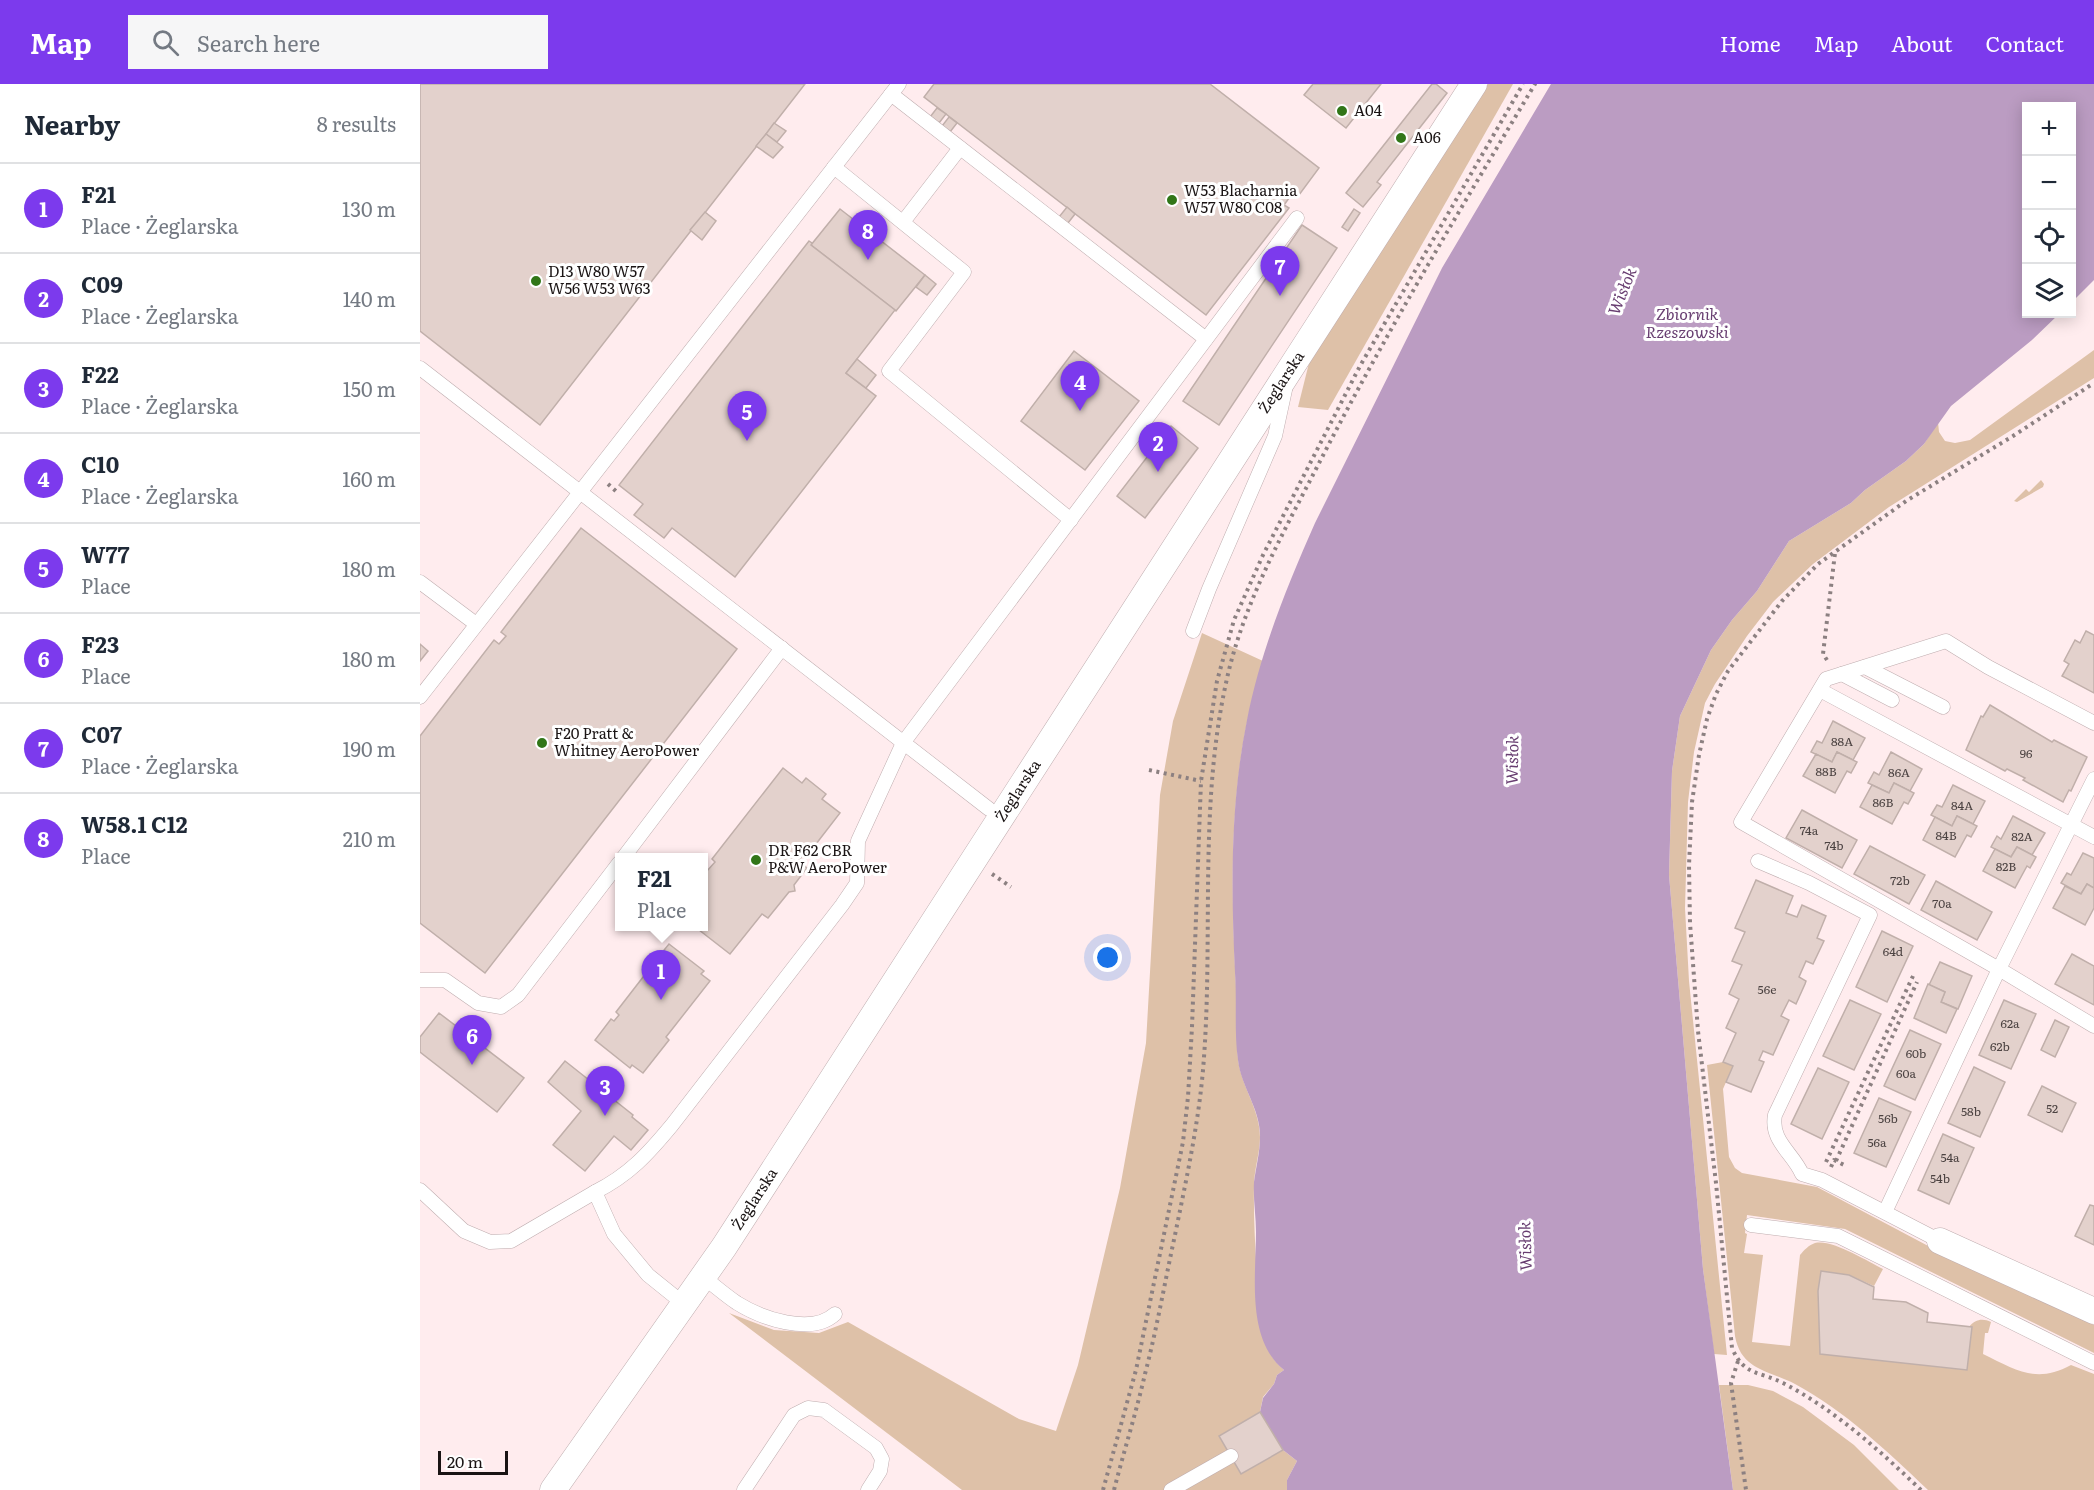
<!DOCTYPE html>
<html lang="en">
<head>
<meta charset="utf-8">
<style>
  :root { --surface:#fff; --page:#f6f6f7; --text:#1f2937; --muted:#747a83; --line:#e0e1e3; --accent:#7c3aed }
  body { margin:0; font-family:Literata,serif; background:var(--page); color:var(--text) }
  .controls { position:absolute; right:18px; top:18px; display:grid; overflow:hidden; border-radius:0px; box-shadow:0 3px 15px #0003 }
  .controls button { width:54px; height:54px; display:grid; place-items:center; padding:0; border:0; border-bottom:2px solid var(--line); background:var(--surface); color:var(--text); font:30px sans-serif }
  .scale { position:absolute; left:18px; bottom:15px; width:70px; box-sizing:border-box; padding-left:6px; border:3px solid #1a1414; border-top:0; font-size:16px; line-height:21px; white-space:nowrap; color:#1a1414; -webkit-text-stroke:4px #fff; paint-order:stroke }
  .you { position:absolute; left:688px; top:874px; width:21px; height:21px; margin:-15px; border:4px solid #fff; border-radius:50%; background:#1a73e8; box-shadow:0 0 0 9px #1a73e833 }
  .badge { display:grid; place-items:center; width:39px; height:39px; border-radius:50%; background:var(--accent); color:#fff; font-size:20px; font-weight:700 }
  .pin { position:absolute; translate:-50% -50px; filter:drop-shadow(0 2px 3px #0008) }
  .pin::after { content:''; position:absolute; top:32px; width:21px; height:18px; background:inherit; clip-path:polygon(0 0,100% 0,50% 100%) }
  .popup { position:absolute; left:195px; top:769px; width:93px; height:78px; box-sizing:border-box; display:grid; place-content:center; border-radius:0px; background:var(--surface); filter:drop-shadow(0 2px 4px #0005); font-size:20px; white-space:nowrap; color:var(--muted) }
  .popup b { font-size:22px; color:var(--text) }
  .popup::after { content:''; position:absolute; left:50%; top:100%; margin-left:-12px; border:12px solid transparent; border-top-color:var(--surface) }
  .list { margin:0; padding:0; list-style:none }
  h2 { display:flex; justify-content:space-between; align-items:center; height:78px; margin:0; padding:0 24px; font-size:26px }
  h2 small { font-size:20px; font-weight:400; color:var(--muted) }
  .list li { display:grid; grid-template-columns:39px 1fr auto; gap:18px; align-items:center; box-sizing:border-box; height:90px; padding:0 24px; border-top:2px solid var(--line) }
  .list b { display:block; font-size:22px; white-space:nowrap }
  .list p { margin:0; font-size:20px; white-space:nowrap; color:var(--muted) }
  .list em { font-size:20px; font-style:normal; color:var(--muted) }
  .icon { flex:none; width:33px; height:33px; fill:none; stroke:currentColor; stroke-width:2; stroke-linecap:round; stroke-linejoin:round }
  .map { position:relative; flex:none; width:1674px; height:1406px; overflow:hidden }
  header { display:flex; align-items:center; gap:36px; box-sizing:border-box; height:84px; padding:0 30px; background:var(--accent); color:#fff }
  header strong { font-size:28px }
  nav { display:flex; gap:33px; margin-inline-start:auto; font-size:21px }
  .search { width:420px; height:54px; background:var(--page); display:flex; align-items:center; gap:15px; box-sizing:border-box; padding:0 21px; border-radius:0px; color:var(--muted); font-size:22px }
  main { display:flex }
  aside { flex:1; background:var(--surface) }
  .map>svg:first-child { display:block }
  .green { fill:#dec1a8 }
  .water { fill:#bb9cc2 }
  .building { fill:#e3d1cc; stroke:#c0afaa; stroke-width:1.5 }
  .lines { fill:none; stroke-linecap:round; stroke-linejoin:round }
  .service-casing { stroke:#bfadaf; stroke-width:15 }
  .minor-casing { stroke:#bfadaf; stroke-width:27 }
  .path { stroke:#8c8081; stroke-width:4; stroke-dasharray:3 4.5; stroke-linecap:butt }
  .service { stroke:#fff; stroke-width:14 }
  .minor { stroke:#fff; stroke-width:26 }
  .poi-dot { fill:#317618; stroke:#fff; stroke-width:2 }
  .labels { text-anchor:middle; stroke-width:6; stroke-linejoin:round; paint-order:stroke }
  .number-label { font-size:12px; fill:#4c4342 }
  .poi-label { font-size:15px; fill:#1a1414; stroke:#fff; text-anchor:start }
  .street-label { font-size:15px; fill:#1a1414; stroke:#fff }
  .water-label { font-size:16px; font-style:italic; fill:#683e71; stroke:#fff }
</style>
</head>
<body>
<header>
<strong>Map</strong>
<div class="search"><svg class="icon" aria-label="search" viewBox="0 0 24 24"><circle cx="10" cy="10" r="6"/><path d="M15 15l6 6"/></svg>Search here</div>
<nav><a>Home</a><a>Map</a><a>About</a><a>Contact</a></nav>
</header>
<main>
<aside>
<h2>Nearby<small>8 results</small></h2>
<ul class="list">
<li><span class="badge">1</span><div><b>F21</b><p>Place · Żeglarska</p></div><em>130 m</em></li>
<li><span class="badge">2</span><div><b>C09</b><p>Place · Żeglarska</p></div><em>140 m</em></li>
<li><span class="badge">3</span><div><b>F22</b><p>Place · Żeglarska</p></div><em>150 m</em></li>
<li><span class="badge">4</span><div><b>C10</b><p>Place · Żeglarska</p></div><em>160 m</em></li>
<li><span class="badge">5</span><div><b>W77</b><p>Place</p></div><em>180 m</em></li>
<li><span class="badge">6</span><div><b>F23</b><p>Place</p></div><em>180 m</em></li>
<li><span class="badge">7</span><div><b>C07</b><p>Place · Żeglarska</p></div><em>190 m</em></li>
<li><span class="badge">8</span><div><b>W58.1 C12</b><p>Place</p></div><em>210 m</em></li>
</ul>
</aside>
<div class="map">
<svg width="1674" height="1406" viewBox="0 0 1674 1406">
  <rect width="100%" height="100%" fill="#ffecee"/>
  <!-- green -->
  <g class="green">
    <polygon points="1068,0 1093,0 908,326 878,323 889,279"/>
    <polygon points="1674,266 1674,294 1469,423 1393,480 1353,518 1327,552 1295,600 1285,619 1274,668 1268,718 1265,824 1269,897 1307,1271 1294,1270 1283,1185 1249,791 1252,687 1260,632 1291,566 1312,536 1337,507 1369,457 1431,419 1445,406 1486,377 1504,360 1518,338 1519,348 1525,357 1535,359 1550,356"/>
    <polygon points="1621,396 1624,400 1623,403 1597,418 1594,417 1606,405 1609,408"/>
    <path d="M782 549 843 577C809 683 810 792 816 902 817 926 816 951 818 975 821 1002 840 1025 840 1053 840 1069 834 1086 834 1102 833 1149 838 1197 840 1244 846 1260 850 1275 864 1286L857 1291 854 1300 843 1313 840 1328 799 1352 821 1390 863 1366 877 1377 867 1396V1406H542L309 1229 354 1246 399 1249 428 1238 599 1335 636 1347 658 1281 700 1104 726 959 740 711 753 637Z"/>
    <path d="M1303 978 1313 982 1303 1005 1309 1073 1315 1084 1322 1089 1397 1103 1512 1164 1674 1241V1269L1425 1145 1327 1131 1325 1149 1327 1150 1324 1169 1343 1171 1332 1258 1370 1262 1380 1171C1384 1166 1389 1161 1395 1159 1412 1155 1447 1177 1463 1185L1454 1202 1429 1191 1401 1187 1398 1207 1400 1269 1546 1286 1552 1243H1549C1555 1235 1563 1234 1571 1238L1568 1249H1565L1563 1270C1596 1286 1616 1300 1651 1281L1674 1290V1406H1508C1467 1367 1425 1327 1375 1300 1348 1286 1321 1286 1315 1252L1287 981Z"/>
    <polygon points="1299,1301 1328,1301 1353,1307 1383,1323 1434,1361 1479,1406 1313,1406"/>
  </g>
  <!-- water -->
  <path class="water" d="M1131 0H1674V196L1652 218V22H1606V230H1639L1612 256 1531 322 1504 360 1486 377 1445 406 1431 419 1369 457 1337 507 1312 536 1291 566 1260 632 1252 687 1249 791 1283 1185 1313 1406H867V1396L877 1377 863 1366 840 1328 843 1314 854 1300 857 1291 864 1286C826 1255 836 1192 836 1148 836 1132 833 1115 834 1098 836 1083 840 1068 840 1053 841 1026 821 1003 818 976 814 949 817 917 815 889 811 804 810 720 827 636 840 569 867 502 895 439L1022 184Z"/>
  <!-- building -->
  <g class="building">
    <polygon points="0,0 385,0 120,341 0,247"/>
    <polygon points="514,0 790,0 899,84 879,111 874,107 864,121 869,124 786,231 504,13"/>
    <polygon points="893,0 961,0 926,44 884,11"/>
    <polygon points="1012,0 1016,0 1027,9 957,98 961,101 943,123 926,109"/>
    <polygon points="517,24 526,30 519,39 510,33"/>
    <polygon points="529,33 537,39 530,48 522,42"/>
    <polygon points="354,39 366,47 357,58 346,50"/>
    <polygon points="346,50 363,63 353,74 336,62"/>
    <polygon points="647,123 655,130 648,139 639,133"/>
    <polygon points="420,125 505,191 476,227 391,161"/>
    <polygon points="934,125 940,129 928,147 922,143"/>
    <polygon points="285,128 296,137 282,156 270,146"/>
    <polygon points="882,141 917,164 799,341 763,317"/>
    <polygon points="389,157 392,159 391,161 475,226 426,289 456,312 315,493 252,444 244,454 214,431 223,420 199,401"/>
    <polygon points="505,191 516,200 507,211 496,203"/>
    <polygon points="654,267 719,317 665,386 601,337"/>
    <polygon points="437,275 456,291 446,304 426,289"/>
    <polygon points="751,342 778,364 725,434 697,412"/>
    <polygon points="161,444 317,565 65,889 0,839 0,652 74,556 79,560 86,552 81,548"/>
    <polygon points="1666,547 1674,551 1674,609 1642,592 1649,580 1644,577 1655,556 1660,559"/>
    <polygon points="0,560 8,567 0,577"/>
    <polygon points="1570,621 1632,658 1634,656 1667,673 1651,707 1649,706 1643,718 1603,696 1605,694 1587,685 1585,687 1546,666 1561,632 1563,633"/>
    <polygon points="1413,637 1445,654 1433,676 1417,668 1412,678 1391,668 1397,657 1402,659"/>
    <polygon points="1417,668 1437,678 1431,689 1427,687 1415,709 1383,692 1396,670 1412,678"/>
    <polygon points="1471,668 1502,685 1490,707 1474,699 1469,709 1448,699 1454,688 1459,691"/>
    <polygon points="363,684 382,699 386,694 406,710 402,715 420,729 389,769 386,768 378,777 387,784 374,801 375,807 369,808 348,834 342,830 310,870 274,842 283,842 283,787 285,785 287,787 295,778 292,775"/>
    <polygon points="1474,699 1494,709 1488,720 1484,718 1472,740 1440,723 1452,701 1469,709"/>
    <polygon points="1533,701 1565,717 1553,740 1537,732 1532,742 1511,731 1517,721 1522,723"/>
    <polygon points="1382,726 1437,756 1422,784 1366,754"/>
    <polygon points="1537,732 1557,742 1551,753 1547,751 1535,773 1503,756 1515,733 1532,742"/>
    <polygon points="1593,732 1625,749 1612,771 1597,763 1591,773 1571,763 1577,752 1581,755"/>
    <polygon points="1450,762 1505,791 1489,820 1434,790"/>
    <polygon points="1597,763 1616,773 1610,784 1607,782 1595,804 1563,787 1575,765 1591,773"/>
    <polygon points="1663,769 1674,774 1674,804 1667,800 1661,810 1641,799 1647,789 1651,791"/>
    <polygon points="1336,796 1373,812 1366,829 1377,833 1382,821 1406,832 1397,854 1404,857 1393,880 1386,877 1379,893 1386,897 1385,900 1376,920 1369,916 1361,932 1369,936 1353,971 1343,967 1339,976 1344,978 1331,1008 1306,998 1313,982 1303,978 1316,949 1306,944 1319,915 1309,910 1322,881 1312,877 1325,848 1315,844"/>
    <polygon points="1516,797 1572,828 1557,856 1501,826"/>
    <polygon points="1667,800 1674,804 1674,824 1665,841 1633,824 1645,802 1661,810"/>
    <polygon points="1462,847 1493,862 1467,918 1436,903"/>
    <polygon points="249,860 284,887 281,890 290,897 246,953 249,956 223,989 212,981 210,984 175,956 191,935 194,937 199,931 196,928 227,888 229,890 235,884 232,881"/>
    <polygon points="1652,870 1674,882 1674,921 1635,900"/>
    <polygon points="1520,878 1552,892 1538,925 1521,918 1525,908 1509,901"/>
    <polygon points="1508,900 1525,908 1521,918 1537,925 1526,949 1494,934"/>
    <polygon points="1430,916 1461,930 1434,986 1403,972"/>
    <polygon points="1584,916 1616,930 1591,985 1559,971"/>
    <polygon points="19,929 104,994 77,1028 0,968 0,953"/>
    <polygon points="1635,936 1649,943 1635,973 1621,966"/>
    <polygon points="1490,946 1521,960 1495,1016 1464,1002"/>
    <polygon points="145,977 213,1031 212,1033 228,1046 211,1066 194,1052 165,1087 133,1061 161,1027 128,998"/>
    <polygon points="1554,983 1585,998 1560,1053 1528,1039"/>
    <polygon points="1398,984 1429,998 1402,1055 1371,1040"/>
    <polygon points="1622,1002 1656,1019 1642,1048 1608,1031"/>
    <polygon points="1459,1014 1491,1028 1466,1083 1434,1069"/>
    <polygon points="1523,1050 1554,1064 1529,1120 1498,1106"/>
    <polygon points="1670,1121 1674,1122 1674,1161 1655,1152"/>
    <polygon points="1401,1187 1429,1191 1454,1203 1453,1215 1486,1218 1508,1229 1507,1238 1552,1243 1547,1286 1400,1270 1398,1207"/>
    <polygon points="840,1328 863,1366 821,1390 799,1352"/>
  </g>
  <g class="lines">
    <!-- service casing -->
    <g class="service-casing">
      <g id="service">
        <polyline points="471,10 786,255"/>
        <polyline points="414,83 544,188 469,287 651,436"/>
        <polyline points="483,138 540,64"/>
        <polyline points="0,284 569,725"/>
        <polyline points="0,498 56,540"/>
        <polyline points="773,547 789,505 855,352 865,306"/>
        <polyline points="1445,583 1523,623"/>
        <polyline points="1422,590 1472,616"/>
        <polyline points="1400,606 1674,753"/>
        <polyline points="0,613 479,0"/>
        <polyline points="1674,695 1579,885 1674,942"/>
        <polyline points="203,774 362,564"/>
        <path d="M1338 777 1389 799 1450 831 1355 1031C1350 1057 1373 1069 1382 1090L1402 1096 1520 1157"/>
        <polyline points="0,896 25,896 58,919 81,923 98,911 199,779"/>
        <polyline points="0,1106 44,1147 70,1158 91,1157 175,1108 194,1150 228,1191 264,1220"/>
        <path d="M175 1108C209 1091 228 1070 252 1041L422 821 437 799 438 757 483 659 877 134"/>
        <polyline points="1465,1128 1579,885 1321,738 1406,595 1526,557 1568,583 1674,639"/>
        <polyline points="1331,1141 1418,1152 1674,1279"/>
        <path d="M283 1193C294 1201 305 1211 317 1219 341 1234 391 1252 415 1230"/>
        <polyline points="324,1406 374,1331 388,1324 404,1326 456,1364 462,1375 460,1387 448,1406"/>
        <polyline points="751,1406 811,1372"/>
      </g>
    </g>
    <!-- minor casing -->
    <g class="minor-casing">
      <g id="minor">
        <polyline points="1520,1157 1674,1227"/>
        <path id="s1" d="M133 1406 304 1163 1054 0"/>
      </g>
    </g>
    <!-- path -->
    <g class="path">
      <polyline points="188,400 199,410"/>
      <polyline points="1407,576 1403,570 1415,469"/>
      <polyline points="729,686 781,697"/>
      <polyline points="572,790 591,803"/>
      <polyline points="1416,1077 1497,898"/>
      <polyline points="1406,1078 1493,892"/>
      <polyline points="1411,1083 1414,1076 1426,1082"/>
      <polyline points="1318,1277 1311,1299 1326,1406"/>
      <polyline points="683,1406 716,1286 763,1058 768,1013 772,943 781,697 797,597 814,536 843,471 940,282 1103,0"/>
      <path d="M694 1406C704 1367 716 1329 725 1290 737 1244 745 1197 755 1151 767 1092 780 1033 784 973 793 848 779 722 806 599 822 523 861 453 896 385 963 254 1039 127 1115 0"/>
      <path d="M1501 1406C1459 1366 1415 1326 1363 1299 1339 1287 1324 1292 1312 1264L1296 1099 1278 947 1270 839 1269 781 1272 718 1279 671 1287 635 1296 610 1308 587 1362 517 1398 480 1486 417 1593 352 1674 299"/>
    </g>
    <!-- service -->
    <use href="#service" class="service"/>
    <!-- minor -->
    <use href="#minor" class="minor"/>
  </g>
  <!-- markers -->
  <g class="poi-dot">
    <circle cx="922" cy="27" r="6"/>
    <circle cx="981" cy="54" r="6"/>
    <circle cx="752" cy="116" r="6"/>
    <circle cx="116" cy="197" r="6"/>
    <circle cx="122" cy="659" r="6"/>
    <circle cx="336" cy="776" r="6"/>
  </g>
  <g class="labels">
    <!-- number labels -->
    <g class="number-label">
      <text x="1422" y="662">88A</text>
      <text x="1606" y="674">96</text>
      <text x="1406" y="692">88B</text>
      <text x="1479" y="693">86A</text>
      <text x="1463" y="723">86B</text>
      <text x="1542" y="726">84A</text>
      <text x="1389" y="751">74a</text>
      <text x="1526" y="756">84B</text>
      <text x="1602" y="757">82A</text>
      <text x="1414" y="766">74b</text>
      <text x="1586" y="787">82B</text>
      <text x="1480" y="801">72b</text>
      <text x="1522" y="824">70a</text>
      <text x="1473" y="872">64d</text>
      <text x="1347" y="910">56e</text>
      <text x="1590" y="944">62a</text>
      <text x="1580" y="967">62b</text>
      <text x="1496" y="974">60b</text>
      <text x="1486" y="994">60a</text>
      <text x="1632" y="1029">52</text>
      <text x="1551" y="1032">58b</text>
      <text x="1468" y="1039">56b</text>
      <text x="1457" y="1063">56a</text>
      <text x="1530" y="1078">54a</text>
      <text x="1520" y="1099">54b</text>
    </g>
    <!-- poi labels -->
    <g class="poi-label">
      <text x="934" y="32">A04</text>
      <text x="993" y="59">A06</text>
      <text x="764" y="112">W53 Blacharnia<tspan x="764" dy="17">W57 W80 C08</tspan></text>
      <text x="128" y="193">D13 W80 W57<tspan x="128" dy="17">W56 W53 W63</tspan></text>
      <text x="134" y="655">F20 Pratt &amp;<tspan x="134" dy="17">Whitney AeroPower</tspan></text>
      <text x="348" y="772">DR F62 CBR<tspan x="348" dy="17">P&amp;W AeroPower</tspan></text>
    </g>
    <!-- street labels -->
    <g class="street-label">
      <text dy="5" stroke="none"><textPath href="#s1" startOffset="1326">Żeglarska</textPath></text>
      <text dy="5" stroke="none"><textPath href="#s1" startOffset="840">Żeglarska</textPath></text>
      <text dy="5" stroke="none"><textPath href="#s1" startOffset="354">Żeglarska</textPath></text>
    </g>
    <!-- water labels -->
    <g class="water-label">
      <text transform="translate(1202 207) rotate(-68)" y="6">Wisłok</text>
      <text x="1267" y="236">Zbiornik<tspan x="1267" dy="18">Rzeszowski</tspan></text>
      <text transform="translate(1092 676) rotate(-89)" y="6">Wisłok</text>
      <text transform="translate(1105 1162) rotate(-92)" y="6">Wisłok</text>
    </g>
  </g>
</svg>
<div class="controls">
<button>+</button>
<button>−</button>
<button><svg class="icon" aria-label="locate" viewBox="0 0 24 24"><circle cx="12" cy="12" r="6"/><path d="M12 2v4M12 18v4M2 12h4M18 12h4"/></svg></button>
<button><svg class="icon" aria-label="layers" viewBox="0 0 24 24"><path d="M12 4l9 5-9 5-9-5zM3 14l9 5 9-5"/></svg></button>
</div>
<div class="scale">20 m</div>
<div class="you"></div>
<div class="pin badge" style="left:241px;top:916px">1</div>
<div class="popup"><b>F21</b>Place</div>
<div class="pin badge" style="left:738px;top:388px">2</div>
<div class="pin badge" style="left:185px;top:1032px">3</div>
<div class="pin badge" style="left:660px;top:327px">4</div>
<div class="pin badge" style="left:327px;top:357px">5</div>
<div class="pin badge" style="left:52px;top:981px">6</div>
<div class="pin badge" style="left:860px;top:212px">7</div>
<div class="pin badge" style="left:448px;top:176px">8</div>
</div>
</main>
</body>
</html>
